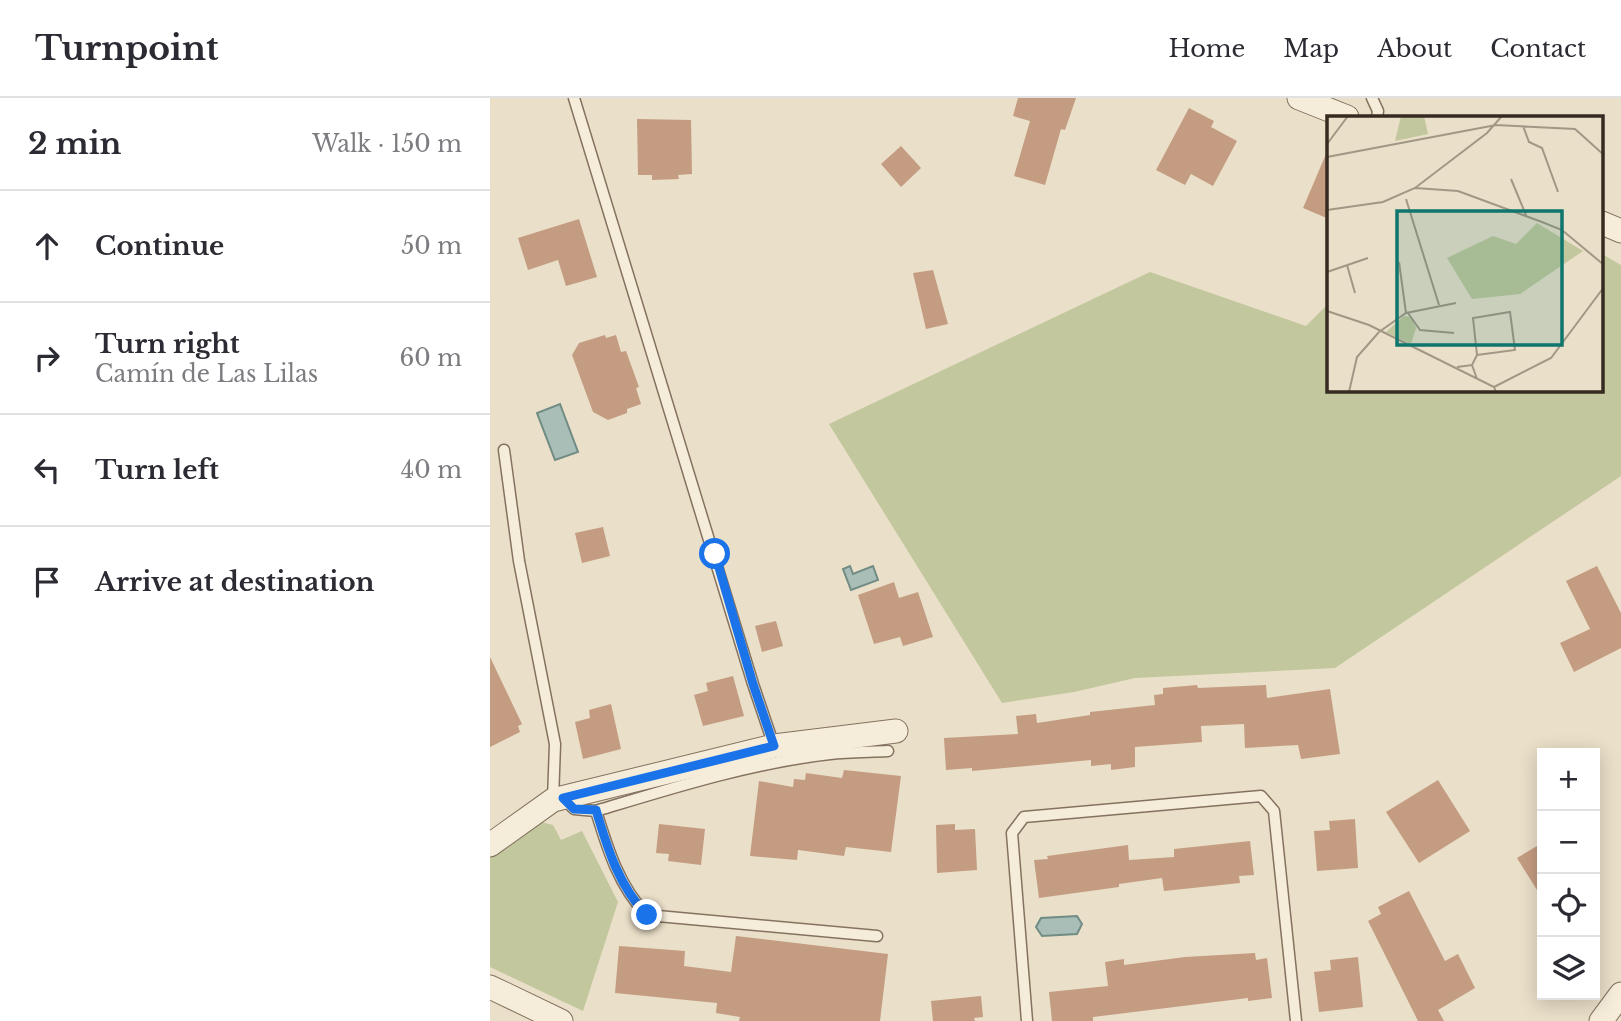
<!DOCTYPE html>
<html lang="en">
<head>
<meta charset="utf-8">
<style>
  :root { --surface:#fff; --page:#f2f2f3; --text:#2b2b33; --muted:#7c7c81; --line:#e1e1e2 }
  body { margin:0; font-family:"Libre Baskerville",serif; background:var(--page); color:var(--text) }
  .controls { position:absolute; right:21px; bottom:21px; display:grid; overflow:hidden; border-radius:0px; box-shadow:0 4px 18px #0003 }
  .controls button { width:63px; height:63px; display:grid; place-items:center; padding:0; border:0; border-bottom:2px solid var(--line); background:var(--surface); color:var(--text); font:35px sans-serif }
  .stop { position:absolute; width:21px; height:21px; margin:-16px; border:5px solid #1a73e8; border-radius:50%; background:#fff }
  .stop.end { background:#1a73e8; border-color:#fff; box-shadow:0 2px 7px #0008 }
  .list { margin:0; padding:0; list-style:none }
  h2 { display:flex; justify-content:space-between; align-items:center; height:91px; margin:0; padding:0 28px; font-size:30px }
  h2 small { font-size:23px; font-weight:400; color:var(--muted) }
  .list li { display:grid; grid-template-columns:46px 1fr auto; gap:21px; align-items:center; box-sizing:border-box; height:112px; padding:0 28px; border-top:2px solid var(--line) }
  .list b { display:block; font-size:26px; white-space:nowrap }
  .list p { margin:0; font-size:23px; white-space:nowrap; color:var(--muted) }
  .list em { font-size:23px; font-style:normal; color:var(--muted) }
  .icon { flex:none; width:38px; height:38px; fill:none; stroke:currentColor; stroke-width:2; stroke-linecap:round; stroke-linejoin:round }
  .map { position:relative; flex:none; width:1131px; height:923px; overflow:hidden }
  header { display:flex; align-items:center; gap:42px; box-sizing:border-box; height:98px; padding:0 35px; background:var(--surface); border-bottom:2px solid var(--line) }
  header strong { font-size:33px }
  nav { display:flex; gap:38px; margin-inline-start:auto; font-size:24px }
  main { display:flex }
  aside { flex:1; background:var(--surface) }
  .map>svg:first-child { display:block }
  .green { fill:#c2c79d }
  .water { fill:#a8beb7; stroke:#708c84; stroke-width:2 }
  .building { fill:#c49c82 }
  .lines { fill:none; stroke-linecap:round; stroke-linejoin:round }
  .service-casing { stroke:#84725f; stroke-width:13 }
  .minor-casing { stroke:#84725f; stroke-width:25 }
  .service { stroke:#f5edda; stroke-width:10 }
  .minor { stroke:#f5edda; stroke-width:23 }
  .route { stroke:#1a73e8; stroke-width:9 }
  .inset-road { fill:none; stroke:#a29785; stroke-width:2 }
  .view { fill:#0f766e; fill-opacity:0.15; stroke:#0f766e; stroke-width:3.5 }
  .inset-edge { fill:none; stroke:#362a21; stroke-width:3.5 }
</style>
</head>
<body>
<header>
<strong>Turnpoint</strong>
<nav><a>Home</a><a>Map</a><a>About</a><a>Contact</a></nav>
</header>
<main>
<aside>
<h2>2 min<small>Walk · 150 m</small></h2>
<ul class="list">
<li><svg class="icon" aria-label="ahead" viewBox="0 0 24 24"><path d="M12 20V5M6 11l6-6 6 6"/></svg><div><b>Continue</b></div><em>50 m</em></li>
<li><svg class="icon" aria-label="right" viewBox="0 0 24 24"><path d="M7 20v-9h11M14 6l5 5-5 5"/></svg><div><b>Turn right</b><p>Camín de Las Lilas</p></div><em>60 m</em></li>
<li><svg class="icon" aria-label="left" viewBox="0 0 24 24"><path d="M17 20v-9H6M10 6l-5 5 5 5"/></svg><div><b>Turn left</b></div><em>40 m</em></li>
<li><svg class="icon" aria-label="arrive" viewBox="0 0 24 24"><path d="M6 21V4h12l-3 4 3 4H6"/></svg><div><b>Arrive at destination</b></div></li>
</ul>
</aside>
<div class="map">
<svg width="1131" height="923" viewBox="0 0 1131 923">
  <rect width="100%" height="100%" fill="#eadfc8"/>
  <!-- green -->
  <g class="green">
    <polygon points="1112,156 1131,167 1131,378 845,570 645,580 584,594 512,605 339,326 660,174 816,228 839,205 839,292 1112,292"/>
    <polygon points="47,723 63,727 71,742 92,733 128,804 93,913 0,869 0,759"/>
  </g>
  <!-- water -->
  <g class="water">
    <polygon points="70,306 88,354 65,362 47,315"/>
    <polygon points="360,468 363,476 383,468 388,482 361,492 353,471"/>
    <polygon points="587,818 592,826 587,836 552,838 546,829 551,820"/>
  </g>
  <!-- building -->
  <g class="building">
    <polygon points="528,0 586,0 575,32 571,31 555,87 524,78 540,23 523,18"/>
    <polygon points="699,10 724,23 721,29 747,43 723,88 701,76 695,87 666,72"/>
    <polygon points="147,21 201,22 202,76 188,77 189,81 162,82 162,77 148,77"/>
    <polygon points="411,48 431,70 411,89 391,66"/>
    <polygon points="839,49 839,121 813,110"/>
    <polygon points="89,121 107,179 76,188 68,162 38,172 28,140"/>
    <polygon points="443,172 458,226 436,231 423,175"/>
    <polygon points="115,237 116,240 126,237 131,254 136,253 149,289 146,290 151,306 137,311 137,315 118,322 103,314 82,257 89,245"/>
    <polygon points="113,429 120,458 92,465 85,435"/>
    <polygon points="1107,468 1131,515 1131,550 1084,574 1070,545 1100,531 1076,483"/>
    <polygon points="404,484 409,500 428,494 443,539 413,548 410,539 384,546 368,497"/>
    <polygon points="286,523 293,548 272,554 265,528"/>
    <polygon points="0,559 32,626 28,628 30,634 0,649"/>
    <polygon points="243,578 254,618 213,628 204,597 218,593 216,585"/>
    <polygon points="707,587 708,590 776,587 777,600 840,591 850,656 811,661 808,647 755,650 754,626 711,628 712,644 645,649 645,669 621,672 621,666 601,668 601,662 482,673 482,670 456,672 454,640 528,636 526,618 546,616 547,625 600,617 600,614 665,607 664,597 673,596 673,590"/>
    <polygon points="121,606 131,651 93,661 85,624 100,620 99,612"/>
    <polygon points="354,672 411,678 401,754 356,749 354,758 308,752 307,762 260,758 269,683 303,689 304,681 315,682 316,675 352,680"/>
    <polygon points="948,682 980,733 929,765 896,714"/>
    <polygon points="865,721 868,770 827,773 824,733 840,732 839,723"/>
    <polygon points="169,726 215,731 211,767 178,763 179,756 166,755"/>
    <polygon points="465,726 465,732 485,731 487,772 447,775 446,727"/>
    <polygon points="760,743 764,777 749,778 750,785 674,793 672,780 629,786 629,789 549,800 544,762 558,761 557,758 638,747 639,762 684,759 684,751"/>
    <polygon points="1052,745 1052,800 1027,760"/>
    <polygon points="919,793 955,863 968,856 985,890 948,912 954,923 928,923 878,823 891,816 888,809"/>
    <polygon points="246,838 398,856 390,923 249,923 250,919 226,915 227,905 125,895 129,848 195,853 194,868 241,874"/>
    <polygon points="765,855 766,862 777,860 782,900 758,903 758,900 603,919 603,923 562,923 559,894 618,888 615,864 634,861 634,867 695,859"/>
    <polygon points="868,859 873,909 829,914 824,874 841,872 840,862"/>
    <polygon points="491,898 493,919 484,920 485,923 443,923 441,903"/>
  </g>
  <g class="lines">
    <!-- service casing -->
    <g class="service-casing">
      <g id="service">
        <polyline points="84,0 263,586 284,648"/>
        <polyline points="882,0 888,13 887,19"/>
        <polyline points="14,352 29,463 65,646 63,702"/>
        <path d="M73 700 84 711 106 713C117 749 129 789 157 817L387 838"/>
        <path d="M106 713C182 690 261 665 340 656 359 654 379 654 398 653"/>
        <polyline points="537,923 522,735 534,719 771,698 784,713 806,923"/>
      </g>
    </g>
    <!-- minor casing -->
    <g class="minor-casing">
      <g id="minor">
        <polyline points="809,0 857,19"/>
        <polyline points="1112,125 1131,133"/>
        <polyline points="0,747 63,702 284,648 406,633"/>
        <polyline points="0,889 71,923"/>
        <polyline points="1111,923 1131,896"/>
      </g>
    </g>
    <!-- service -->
    <use href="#service" class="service"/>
    <!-- minor -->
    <use href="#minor" class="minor"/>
  </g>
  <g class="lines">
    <!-- route -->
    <path class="route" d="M157 817C129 789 117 749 106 712L84 711 73 700 284 648 263 586 225 456"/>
  </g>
  <!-- overview -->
  <g transform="translate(837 18)">
    <rect width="276" height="276" fill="#eadfc8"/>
    <path d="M74 0H97L101 18 68 25ZM210 107 256 135 193 178 145 183 120 142 166 120 189 128ZM77 200 84 201 89 212 84 228 59 216Z" fill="#c2c79d"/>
    <path class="inset-road" d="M196 10 202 26 215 32 231 76M0 28 21 0M0 41 169 9 248 13 277 39M184 63 199 99M88 72 131 75 215 106 235 114 277 149M79 83 112 189M0 94 56 86 88 72 160 17 175 0M72 146 79 197M20 149 28 177M0 156 41 142M0 170V195M0 195 42 209 167 271 169 276M81 197 93 214 127 217M145 249 150 239 146 202 183 196 188 234 150 239M130 251 145 249 150 263M167 271 224 242 277 171M22 276 30 241 52 216 79 197 129 187"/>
    <path class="view" d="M70 95H235V229H70Z"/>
    <rect width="276" height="276" class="inset-edge"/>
  </g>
</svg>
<div class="controls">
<button>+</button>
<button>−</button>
<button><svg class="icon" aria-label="locate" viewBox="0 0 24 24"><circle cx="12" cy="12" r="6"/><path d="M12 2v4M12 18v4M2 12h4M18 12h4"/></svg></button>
<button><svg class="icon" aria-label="layers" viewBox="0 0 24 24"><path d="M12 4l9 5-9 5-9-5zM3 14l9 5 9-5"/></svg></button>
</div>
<div class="stop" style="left:225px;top:456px"></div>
<div class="stop end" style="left:157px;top:817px"></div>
</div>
</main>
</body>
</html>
